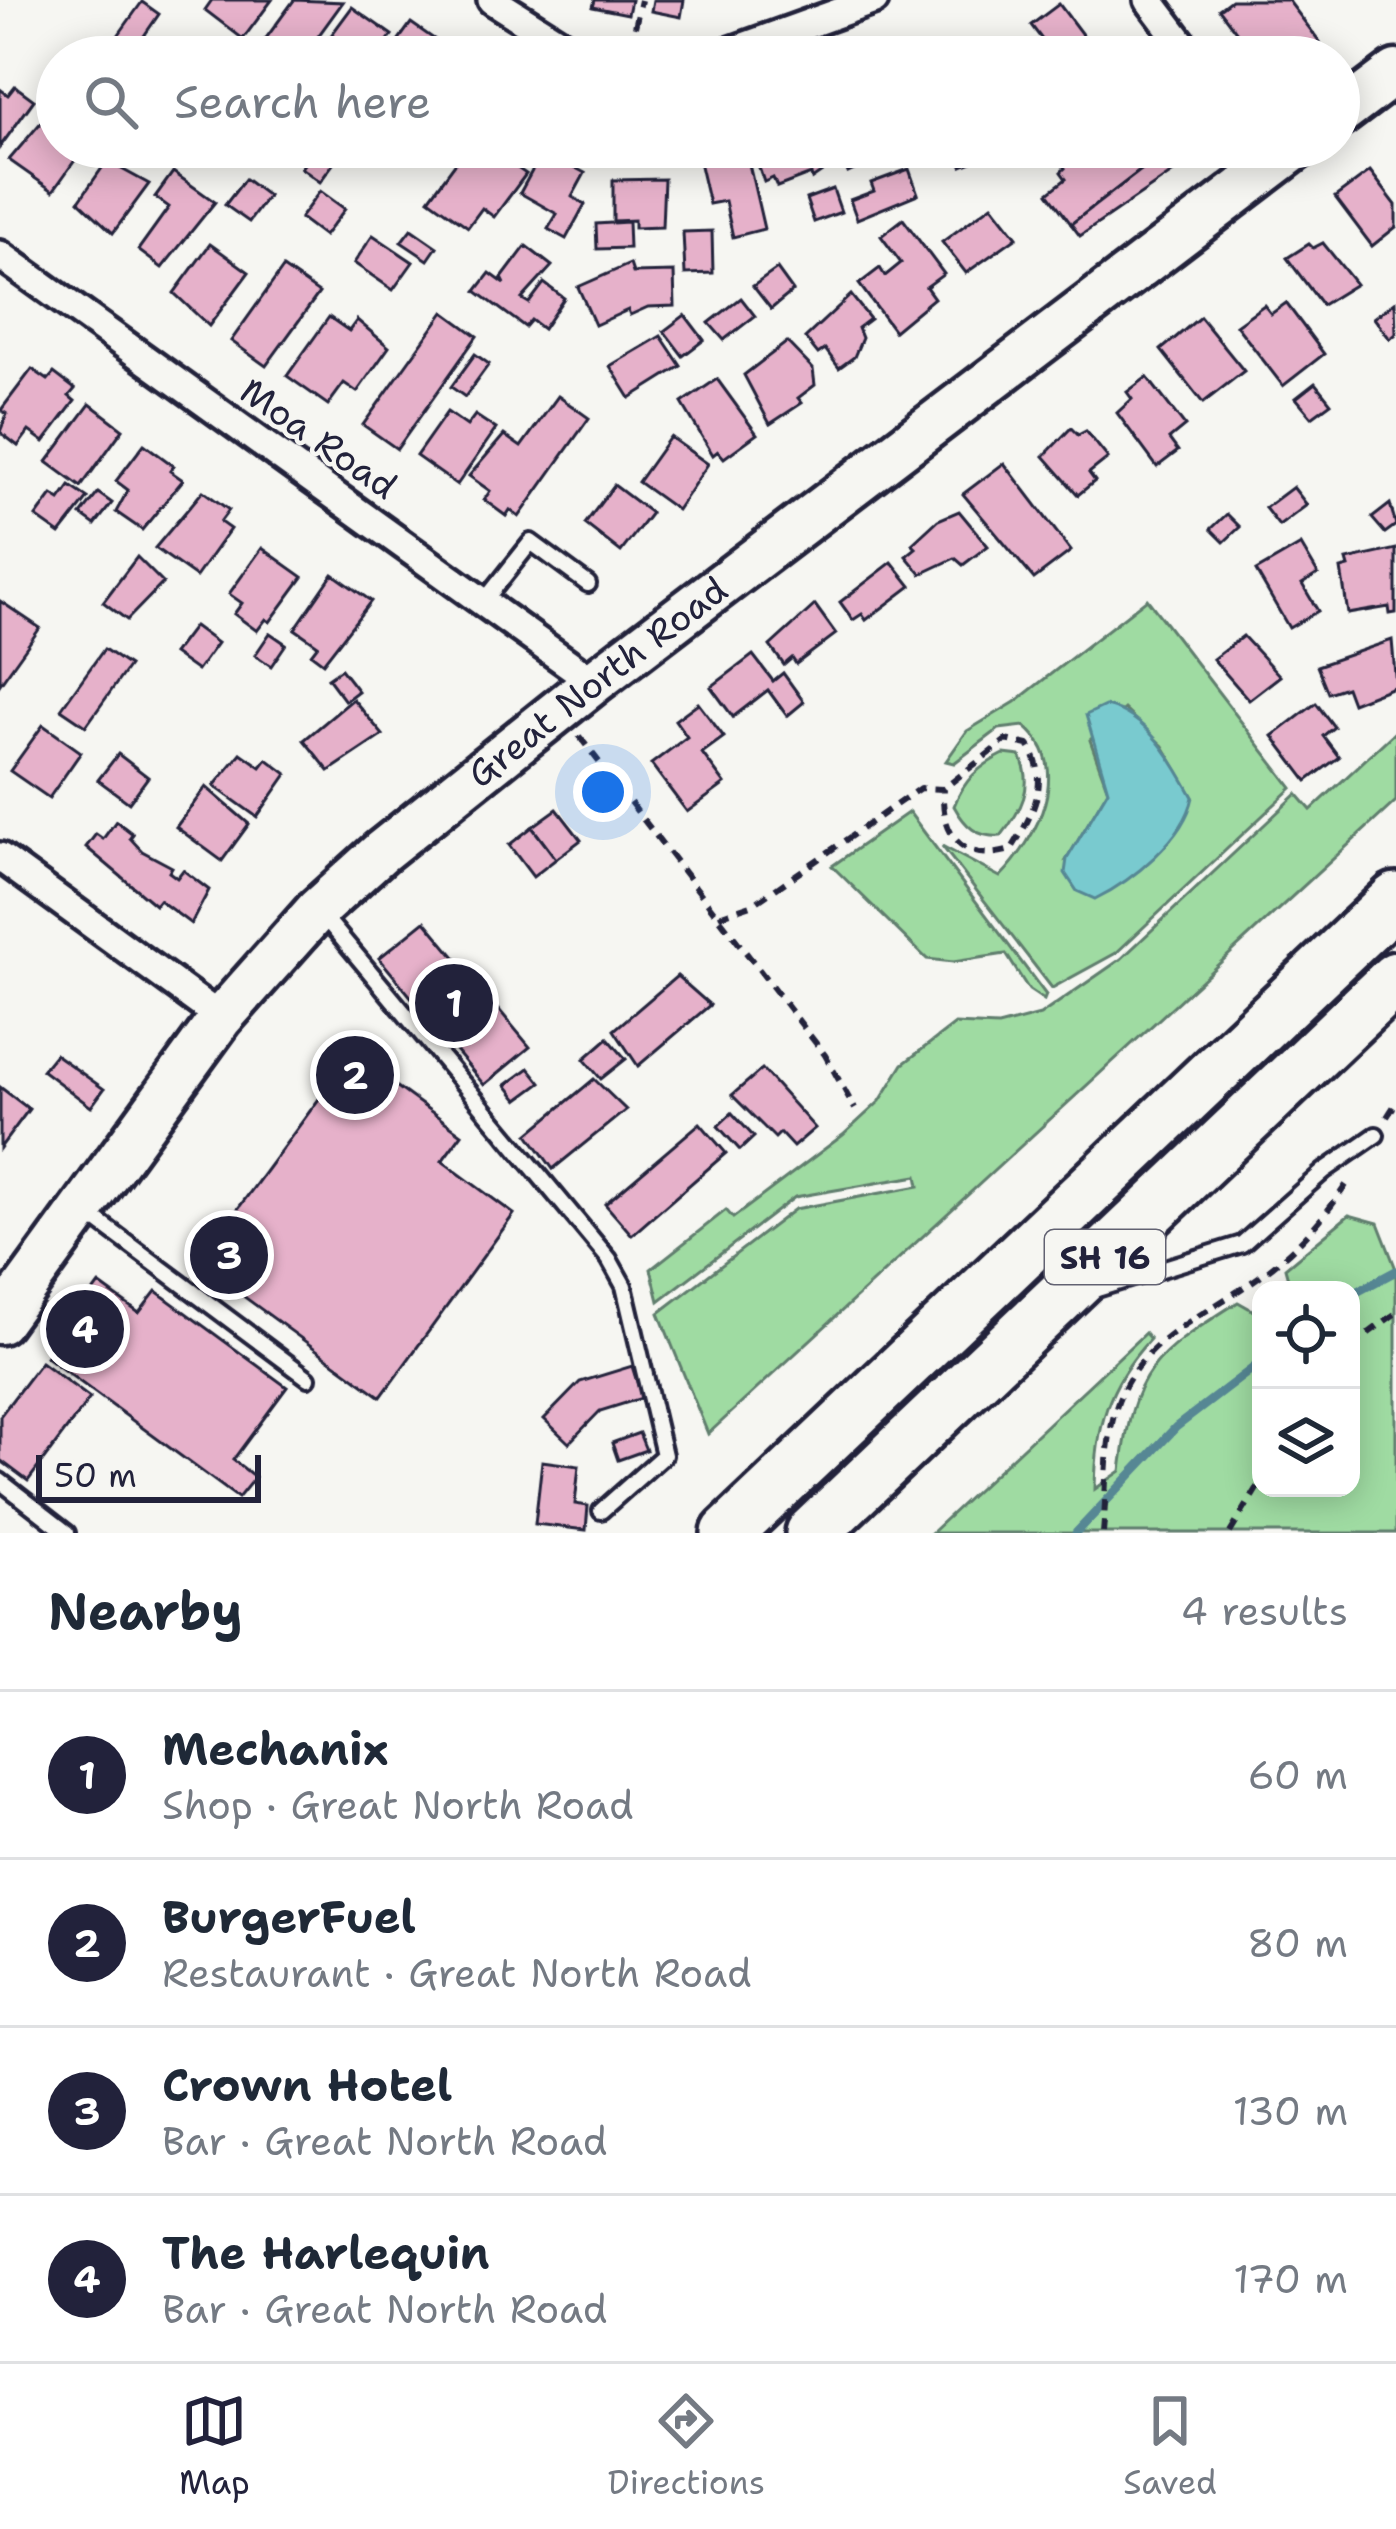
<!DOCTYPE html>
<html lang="en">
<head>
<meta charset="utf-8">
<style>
  :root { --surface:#fff; --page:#f2f2f3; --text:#1f2937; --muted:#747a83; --line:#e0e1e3; --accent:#22223b }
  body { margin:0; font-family:"Shantell Sans",sans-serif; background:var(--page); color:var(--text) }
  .controls { position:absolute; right:36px; bottom:36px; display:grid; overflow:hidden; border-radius:24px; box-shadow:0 6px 30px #0003 }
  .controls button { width:108px; height:108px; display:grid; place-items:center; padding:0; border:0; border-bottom:3px solid var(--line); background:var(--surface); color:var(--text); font:60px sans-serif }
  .scale { position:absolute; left:36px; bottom:30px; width:225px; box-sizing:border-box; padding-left:12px; border:6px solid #22223b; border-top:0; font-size:33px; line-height:42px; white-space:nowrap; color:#22223b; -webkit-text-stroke:9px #f6f6f2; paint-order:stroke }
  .you { position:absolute; left:603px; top:792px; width:42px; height:42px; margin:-30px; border:9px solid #fff; border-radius:50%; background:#1a73e8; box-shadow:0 0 0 18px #1a73e833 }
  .badge { display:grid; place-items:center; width:78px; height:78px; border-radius:50%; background:var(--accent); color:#fff; font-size:39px; font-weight:700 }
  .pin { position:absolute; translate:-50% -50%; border:6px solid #fff; box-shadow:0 3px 12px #0006 }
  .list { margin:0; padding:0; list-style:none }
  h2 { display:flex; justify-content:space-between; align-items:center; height:156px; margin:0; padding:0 48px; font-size:51px }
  h2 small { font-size:39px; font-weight:400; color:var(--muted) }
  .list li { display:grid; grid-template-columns:78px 1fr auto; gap:36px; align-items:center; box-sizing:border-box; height:168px; padding:0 48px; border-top:3px solid var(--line) }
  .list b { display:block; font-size:45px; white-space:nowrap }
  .list p { margin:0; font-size:39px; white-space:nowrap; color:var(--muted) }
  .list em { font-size:39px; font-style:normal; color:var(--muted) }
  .icon { flex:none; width:66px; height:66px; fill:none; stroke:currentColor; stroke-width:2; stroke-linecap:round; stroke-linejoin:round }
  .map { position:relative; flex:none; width:1396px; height:1533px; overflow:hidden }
  .search { position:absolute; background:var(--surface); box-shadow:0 6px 30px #0003; left:36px; right:36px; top:36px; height:132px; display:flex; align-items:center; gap:30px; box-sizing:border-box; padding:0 42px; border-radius:66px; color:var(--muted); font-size:45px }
  .sheet { height:828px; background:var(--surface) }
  nav { display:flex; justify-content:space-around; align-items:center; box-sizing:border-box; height:168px; border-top:3px solid var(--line); background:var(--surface); font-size:33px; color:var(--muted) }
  nav a { display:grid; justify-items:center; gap:6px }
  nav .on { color:var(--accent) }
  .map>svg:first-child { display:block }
  .green { fill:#9fdba2; stroke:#607e6e; stroke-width:3; fill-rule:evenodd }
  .water { fill:#79cacf; stroke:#568794; stroke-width:3 }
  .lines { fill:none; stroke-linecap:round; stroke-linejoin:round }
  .stream { stroke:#568794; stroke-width:9 }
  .building { fill:#e6b1ca; stroke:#22223b; stroke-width:3 }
  .service-casing { stroke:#22223b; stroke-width:22 }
  .minor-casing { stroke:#22223b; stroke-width:36 }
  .primary-casing { stroke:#22223b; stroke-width:51 }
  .motorway-casing { stroke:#22223b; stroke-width:60 }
  .path { stroke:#22223b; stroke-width:6; stroke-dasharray:12 9; stroke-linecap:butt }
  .service { stroke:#f6f6f2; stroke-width:14 }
  .minor { stroke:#f6f6f2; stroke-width:27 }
  .primary { stroke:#f6f6f2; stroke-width:42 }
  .motorway { stroke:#f6f6f2; stroke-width:51 }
  .labels { text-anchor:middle; stroke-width:9; stroke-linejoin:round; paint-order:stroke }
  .shield { fill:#f6f6f2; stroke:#626272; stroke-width:3 }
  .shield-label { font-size:33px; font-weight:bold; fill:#22223b }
  .street-label { font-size:36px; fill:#22223b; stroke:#f6f6f2 }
</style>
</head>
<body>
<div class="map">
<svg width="1396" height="1533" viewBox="0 0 1396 1533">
  <rect width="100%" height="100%" fill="#f6f6f2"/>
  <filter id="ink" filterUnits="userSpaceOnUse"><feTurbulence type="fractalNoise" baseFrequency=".00833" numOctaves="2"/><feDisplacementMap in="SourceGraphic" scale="24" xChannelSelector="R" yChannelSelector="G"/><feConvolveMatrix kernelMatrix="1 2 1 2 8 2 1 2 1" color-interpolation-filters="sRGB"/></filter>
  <g filter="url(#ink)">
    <!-- green -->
    <g class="green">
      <path d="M1147 599 1292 788 1116 953 1052 988 942 846 1000 877C1038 838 1074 767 1024 726L999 729 954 763 946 761 967 731 1015 702ZM1124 709 1163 746 1193 797 1067 859 1108 790 1090 740Z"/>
      <polygon points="1396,731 1396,801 708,1434 659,1313 795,1209 919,1186 917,1176 795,1197 659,1301 651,1269 726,1210 733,1218 843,1135 880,1101 903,1064 955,1024 998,1026 1040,1015 1121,959 1297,794 1311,810"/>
      <path d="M1004 754 1020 756C1035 786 1021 811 1001 836 977 838 965 826 954 806 964 780 979 766 1004 754Z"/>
      <polygon points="909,812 1046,995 1044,1000 1029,990 1006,954 953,962 927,959 832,866"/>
      <path d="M1349 1215 1378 1223 1396 1269V1533H931L1145 1333 1150 1339C1107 1386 1096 1427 1095 1489L1121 1471C1134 1368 1152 1357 1238 1302L1261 1315V1488H1351V1290H1291L1285 1268Z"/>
    </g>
    <!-- water -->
    <path class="water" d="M1105 706C1147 714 1174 762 1193 797 1185 838 1132 881 1095 899L1077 891 1065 873 1067 859 1108 790 1086 715Z"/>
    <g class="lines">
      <!-- stream -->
      <g class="stream">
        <polyline points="1351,1295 1396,1271"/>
        <polyline points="1076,1533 1176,1427 1261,1362"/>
      </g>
    </g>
    <!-- building -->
    <g class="building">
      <polygon points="212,0 272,0 243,39 205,10"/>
      <polygon points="294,0 343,2 303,57 287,57 264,41"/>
      <polygon points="595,0 631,0 628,14 593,7"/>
      <polygon points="653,0 684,0 681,17 651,11"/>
      <polygon points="1231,0 1288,0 1320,42 1300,57 1255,57 1219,9"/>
      <polygon points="142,2 159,14 135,49 117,37"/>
      <polygon points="1059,4 1090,45 1075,57 1055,57 1031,25"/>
      <polygon points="352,7 392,35 376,57 315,57"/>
      <polygon points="411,23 434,39 421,57 398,41"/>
      <polygon points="991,43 994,52 1011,45 1015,57 958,57"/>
      <polygon points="15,86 34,100 0,147 0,89 8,95"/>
      <polygon points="49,113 57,118 57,147 83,149 53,191 9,160"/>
      <polygon points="122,147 161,147 148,166"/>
      <polygon points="545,147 573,160 570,165 585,173 572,197 585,204 566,239 548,229 557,214 520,193"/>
      <polygon points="745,147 764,229 733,237 725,201 709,204 698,157 710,154 711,147"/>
      <polygon points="762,147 820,147 828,168 812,179 811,174 777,187 773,178 764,182 756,159 765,155"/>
      <polygon points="838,147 890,147 892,152 848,173"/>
      <polygon points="954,147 988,147 991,154 962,166"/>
      <polygon points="1049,147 1171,147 1071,224 1048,193 1066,179 1061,172 1065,168"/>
      <polygon points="1171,147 1198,147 1197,156 1080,236 1071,224"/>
      <polygon points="479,149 486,154 490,149 526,174 494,217 482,208 468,227 429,199 462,154 471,160"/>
      <polygon points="314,150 333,164 320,182 301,168"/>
      <polygon points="107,161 149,184 113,233 79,201"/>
      <polygon points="909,169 918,194 857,219 850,200 874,191 871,183"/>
      <polygon points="1370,171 1396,205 1396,227 1372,246 1335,197"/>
      <polygon points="173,172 215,202 162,268 138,250 169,207 155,197"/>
      <polygon points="245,179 268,196 249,222 225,205"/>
      <polygon points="664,179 662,227 634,228 634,220 613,221 613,180"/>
      <polygon points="833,189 841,212 814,222 806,199"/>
      <polygon points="320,191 345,209 324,236 300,218"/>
      <polygon points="992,205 1017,237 966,273 942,242"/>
      <polygon points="903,219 944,274 926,287 934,298 894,331 859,284 880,268 885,276 901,263 881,236"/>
      <polygon points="628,222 629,248 597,249 596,224"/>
      <polygon points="411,229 437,247 428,260 401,242"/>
      <polygon points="712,231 713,273 685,274 683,232"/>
      <polygon points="373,235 413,262 393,290 354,263"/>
      <polygon points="1323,243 1356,284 1322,305 1287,258 1309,244 1313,248"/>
      <polygon points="210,244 249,272 209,326 174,293"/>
      <polygon points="526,246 552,266 522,299 529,303 544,283 564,298 543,329 531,320 525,327 476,291 490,273 505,284 502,278"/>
      <polygon points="630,264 633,273 674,272 675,306 648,307 630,315 628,310 595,325 578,287"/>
      <polygon points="283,268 319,293 266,366 231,341"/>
      <polygon points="777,269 793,291 771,309 753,286"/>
      <polygon points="851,295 870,319 858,328 862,338 854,357 839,368 825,349 818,354 805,338"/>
      <polygon points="741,298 755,316 724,340 709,323"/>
      <polygon points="1395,302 1396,334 1390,339 1374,318"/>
      <polygon points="1286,303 1324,354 1283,386 1236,325 1264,305 1271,314"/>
      <polygon points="444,312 477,336 397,449 363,425"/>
      <polygon points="685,315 704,340 683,356 664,331"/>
      <polygon points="329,317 349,331 357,320 389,347 357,392 344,383 328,405 287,376"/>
      <polygon points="1200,317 1244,371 1203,403 1161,350"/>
      <polygon points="661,336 681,366 630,398 610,366"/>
      <polygon points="787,342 813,369 815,385 798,398 802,403 770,424 744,375"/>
      <polygon points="475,354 489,364 465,397 451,387"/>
      <polygon points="32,369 48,380 54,373 75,389 69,396 75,401 44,442 29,431 18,446 0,432 7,414 1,410"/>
      <polygon points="1147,377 1185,426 1169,439 1178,451 1157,467 1117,413 1132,399 1127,392"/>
      <polygon points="717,379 757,434 724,458 718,451 713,455 682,403"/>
      <polygon points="1315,383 1331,403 1312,417 1296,398"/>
      <polygon points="558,396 589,418 519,517 510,510 506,516 484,500 490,491 469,476 504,435 521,447"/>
      <polygon points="90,404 123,429 81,487 47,462"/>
      <polygon points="447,412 467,426 475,415 496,429 457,485 416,456"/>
      <polygon points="1071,428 1078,435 1086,431 1108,458 1089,473 1095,481 1078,495 1044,456"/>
      <polygon points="670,437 708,464 677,510 638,482"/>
      <polygon points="144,444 174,466 170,471 183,480 142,530 116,512 128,490 116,481"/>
      <polygon points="1004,463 1071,551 1034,579 963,494"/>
      <polygon points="614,485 651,513 621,552 585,524"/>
      <polygon points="70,486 88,498 60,534 36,517 52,495 60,500"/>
      <polygon points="1293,487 1307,505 1279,526 1265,508"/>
      <polygon points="203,491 229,510 220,522 230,529 196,577 155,548"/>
      <polygon points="98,493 112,503 95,525 81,515"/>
      <polygon points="1390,504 1396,525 1385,533 1372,518"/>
      <polygon points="959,511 988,546 963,565 955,558 921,574 906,556 916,548 912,544 938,520"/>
      <polygon points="1227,514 1240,527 1224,542 1211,529"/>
      <polygon points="1301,545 1318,574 1302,584 1318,611 1289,628 1256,571"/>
      <polygon points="262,548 303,577 270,622 266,619 257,631 234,614 242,603 229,594"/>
      <polygon points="1396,549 1396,613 1390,614 1389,607 1348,614 1341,569 1349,567 1347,560"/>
      <polygon points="137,557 163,583 127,620 103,602"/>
      <polygon points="892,562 911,586 866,620 862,614 853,620 840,602"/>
      <polygon points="333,574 371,601 323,663 311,654 318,645 295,629"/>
      <polygon points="0,601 40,628 0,684"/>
      <polygon points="815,605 836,634 796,664 792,658 784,665 770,646"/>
      <polygon points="194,626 217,643 197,671 173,654"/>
      <polygon points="270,633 286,644 271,666 255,655"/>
      <polygon points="1243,636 1280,676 1249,700 1213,659"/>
      <polygon points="1392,640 1396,686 1352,703 1346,687 1328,693 1317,666"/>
      <polygon points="104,649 129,666 86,726 61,709"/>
      <polygon points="753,655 773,681 783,673 804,702 787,716 768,690 733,717 711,687"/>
      <polygon points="341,669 358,691 345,701 328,678"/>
      <polygon points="353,699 383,735 329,771 304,740"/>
      <polygon points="698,703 724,737 702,753 725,784 687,812 651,764 687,737 675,720"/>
      <polygon points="1316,703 1334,727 1323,736 1339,757 1307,781 1273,736"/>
      <polygon points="43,725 81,752 49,798 10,771"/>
      <polygon points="241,753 261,767 267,759 287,774 257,817 214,786"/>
      <polygon points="118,754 148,777 129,803 98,780"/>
      <polygon points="206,787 249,824 222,861 176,827"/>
      <polygon points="557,809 581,840 556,859 532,827"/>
      <polygon points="116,821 133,834 130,838 142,851 172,867 169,872 177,878 183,870 209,890 191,924 159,900 155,905 86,847 96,834 103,839"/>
      <polygon points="532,827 556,859 533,877 509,845"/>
      <polygon points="425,921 530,1047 484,1085 379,958"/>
      <polygon points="677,976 710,1005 638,1066 614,1030"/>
      <polygon points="608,1038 626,1059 601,1079 584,1059"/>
      <polygon points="55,1054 104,1089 91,1107 42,1070"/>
      <polygon points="352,1054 462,1134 442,1161 514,1214 381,1397 198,1263"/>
      <polygon points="529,1068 541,1083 518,1100 506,1085"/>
      <polygon points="762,1069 815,1128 793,1147 780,1133 775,1138 732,1095"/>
      <polygon points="594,1079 626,1110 553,1169 528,1134"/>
      <polygon points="0,1087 29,1109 0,1148"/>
      <polygon points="732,1113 754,1137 740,1150 718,1126"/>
      <polygon points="700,1123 726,1153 632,1235 605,1204"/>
      <polygon points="99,1284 139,1313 156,1291 287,1387 233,1460 255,1477 238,1498 46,1357"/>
      <polygon points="41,1362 90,1398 28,1481 0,1460 0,1416"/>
      <polygon points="632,1366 642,1398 600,1411 569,1443 544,1419 580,1382"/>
      <polygon points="639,1433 646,1450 618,1460 612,1443"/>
      <polygon points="542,1461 579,1466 575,1504 588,1506 586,1530 535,1524"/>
    </g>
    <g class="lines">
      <!-- service casing -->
      <g class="service-casing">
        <g id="service">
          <polyline points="485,600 531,542 588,584"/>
          <polyline points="321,913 609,1259 624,1286 664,1455 601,1511"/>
          <polyline points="86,1212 308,1378"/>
          <polyline points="1097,1289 1242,1244 1324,1171 1376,1135"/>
          <polyline points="0,1481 67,1533"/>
        </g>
      </g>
      <!-- minor casing -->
      <g class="minor-casing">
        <g id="minor">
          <polyline points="492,0 582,57"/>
          <polyline points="1149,0 1192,57"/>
          <polyline points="716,57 874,0"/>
          <polyline points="0,255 594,682"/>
          <polyline points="0,857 221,1018"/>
        </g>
      </g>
      <!-- primary casing -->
      <g class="primary-casing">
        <g id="primary">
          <polyline points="1339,115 1396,72"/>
          <path id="s1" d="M0 1322 221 1018 318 909 381 852 594 682 1297 147"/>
        </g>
      </g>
      <!-- motorway casing -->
      <g class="motorway-casing">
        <g id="motorway">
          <polyline points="728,1533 1396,899"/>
          <polyline points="812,1533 1396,978"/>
        </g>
      </g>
      <!-- path -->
      <g class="path">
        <polyline points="635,27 641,0"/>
        <polyline points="579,736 825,1055 855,1109"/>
        <path d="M719 916 754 904 920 788 943 789 1006 740 1028 745C1052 781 1032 816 1011 850 962 864 941 835 943 789"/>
        <polyline points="1387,1117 1396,1103"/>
        <polyline points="1351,1346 1396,1313"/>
        <path d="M1103 1533C1107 1492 1104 1443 1117 1405 1139 1341 1198 1319 1250 1283 1288 1258 1321 1223 1346 1185"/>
        <polyline points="1230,1533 1261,1482"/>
      </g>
      <!-- service -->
      <use href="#service" class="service"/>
      <!-- minor -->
      <use href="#minor" class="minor"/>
      <!-- primary -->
      <use href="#primary" class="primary"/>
      <!-- motorway -->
      <use href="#motorway" class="motorway"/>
    </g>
  </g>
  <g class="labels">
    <!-- shield labels -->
    <rect class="shield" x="1045" y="1230" width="120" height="54" rx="9"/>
    <g class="shield-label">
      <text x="1105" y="1269">SH 16</text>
    </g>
    <!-- street labels -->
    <g class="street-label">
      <text transform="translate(319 438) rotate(35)" y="13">Moa Road</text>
      <text dy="13" stroke="none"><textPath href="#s1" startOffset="882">Great North Road</textPath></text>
    </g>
  </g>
</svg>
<div class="controls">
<button><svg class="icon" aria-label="locate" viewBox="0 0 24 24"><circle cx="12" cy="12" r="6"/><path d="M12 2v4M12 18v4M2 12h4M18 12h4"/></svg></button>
<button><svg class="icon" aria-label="layers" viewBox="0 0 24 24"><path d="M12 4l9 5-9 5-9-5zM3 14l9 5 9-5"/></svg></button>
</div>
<div class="scale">50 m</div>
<div class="you"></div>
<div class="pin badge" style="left:454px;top:1003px">1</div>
<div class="pin badge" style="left:355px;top:1075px">2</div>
<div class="pin badge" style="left:229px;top:1255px">3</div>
<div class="pin badge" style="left:85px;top:1329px">4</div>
<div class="search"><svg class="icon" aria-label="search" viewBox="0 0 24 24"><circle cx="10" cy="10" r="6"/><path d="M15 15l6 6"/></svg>Search here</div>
</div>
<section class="sheet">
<h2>Nearby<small>4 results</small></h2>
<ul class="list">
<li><span class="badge">1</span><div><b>Mechanix</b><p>Shop · Great North Road</p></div><em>60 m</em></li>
<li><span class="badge">2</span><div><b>BurgerFuel</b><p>Restaurant · Great North Road</p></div><em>80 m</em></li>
<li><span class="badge">3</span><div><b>Crown Hotel</b><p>Bar · Great North Road</p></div><em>130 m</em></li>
<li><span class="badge">4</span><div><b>The Harlequin</b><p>Bar · Great North Road</p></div><em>170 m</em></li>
</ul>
</section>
<nav>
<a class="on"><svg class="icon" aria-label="map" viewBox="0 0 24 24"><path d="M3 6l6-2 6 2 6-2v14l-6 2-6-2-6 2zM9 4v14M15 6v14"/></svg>Map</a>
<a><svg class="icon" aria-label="directions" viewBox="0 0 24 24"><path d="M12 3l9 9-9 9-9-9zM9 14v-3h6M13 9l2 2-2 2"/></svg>Directions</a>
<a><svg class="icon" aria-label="saved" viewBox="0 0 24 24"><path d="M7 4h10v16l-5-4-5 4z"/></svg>Saved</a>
</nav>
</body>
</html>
